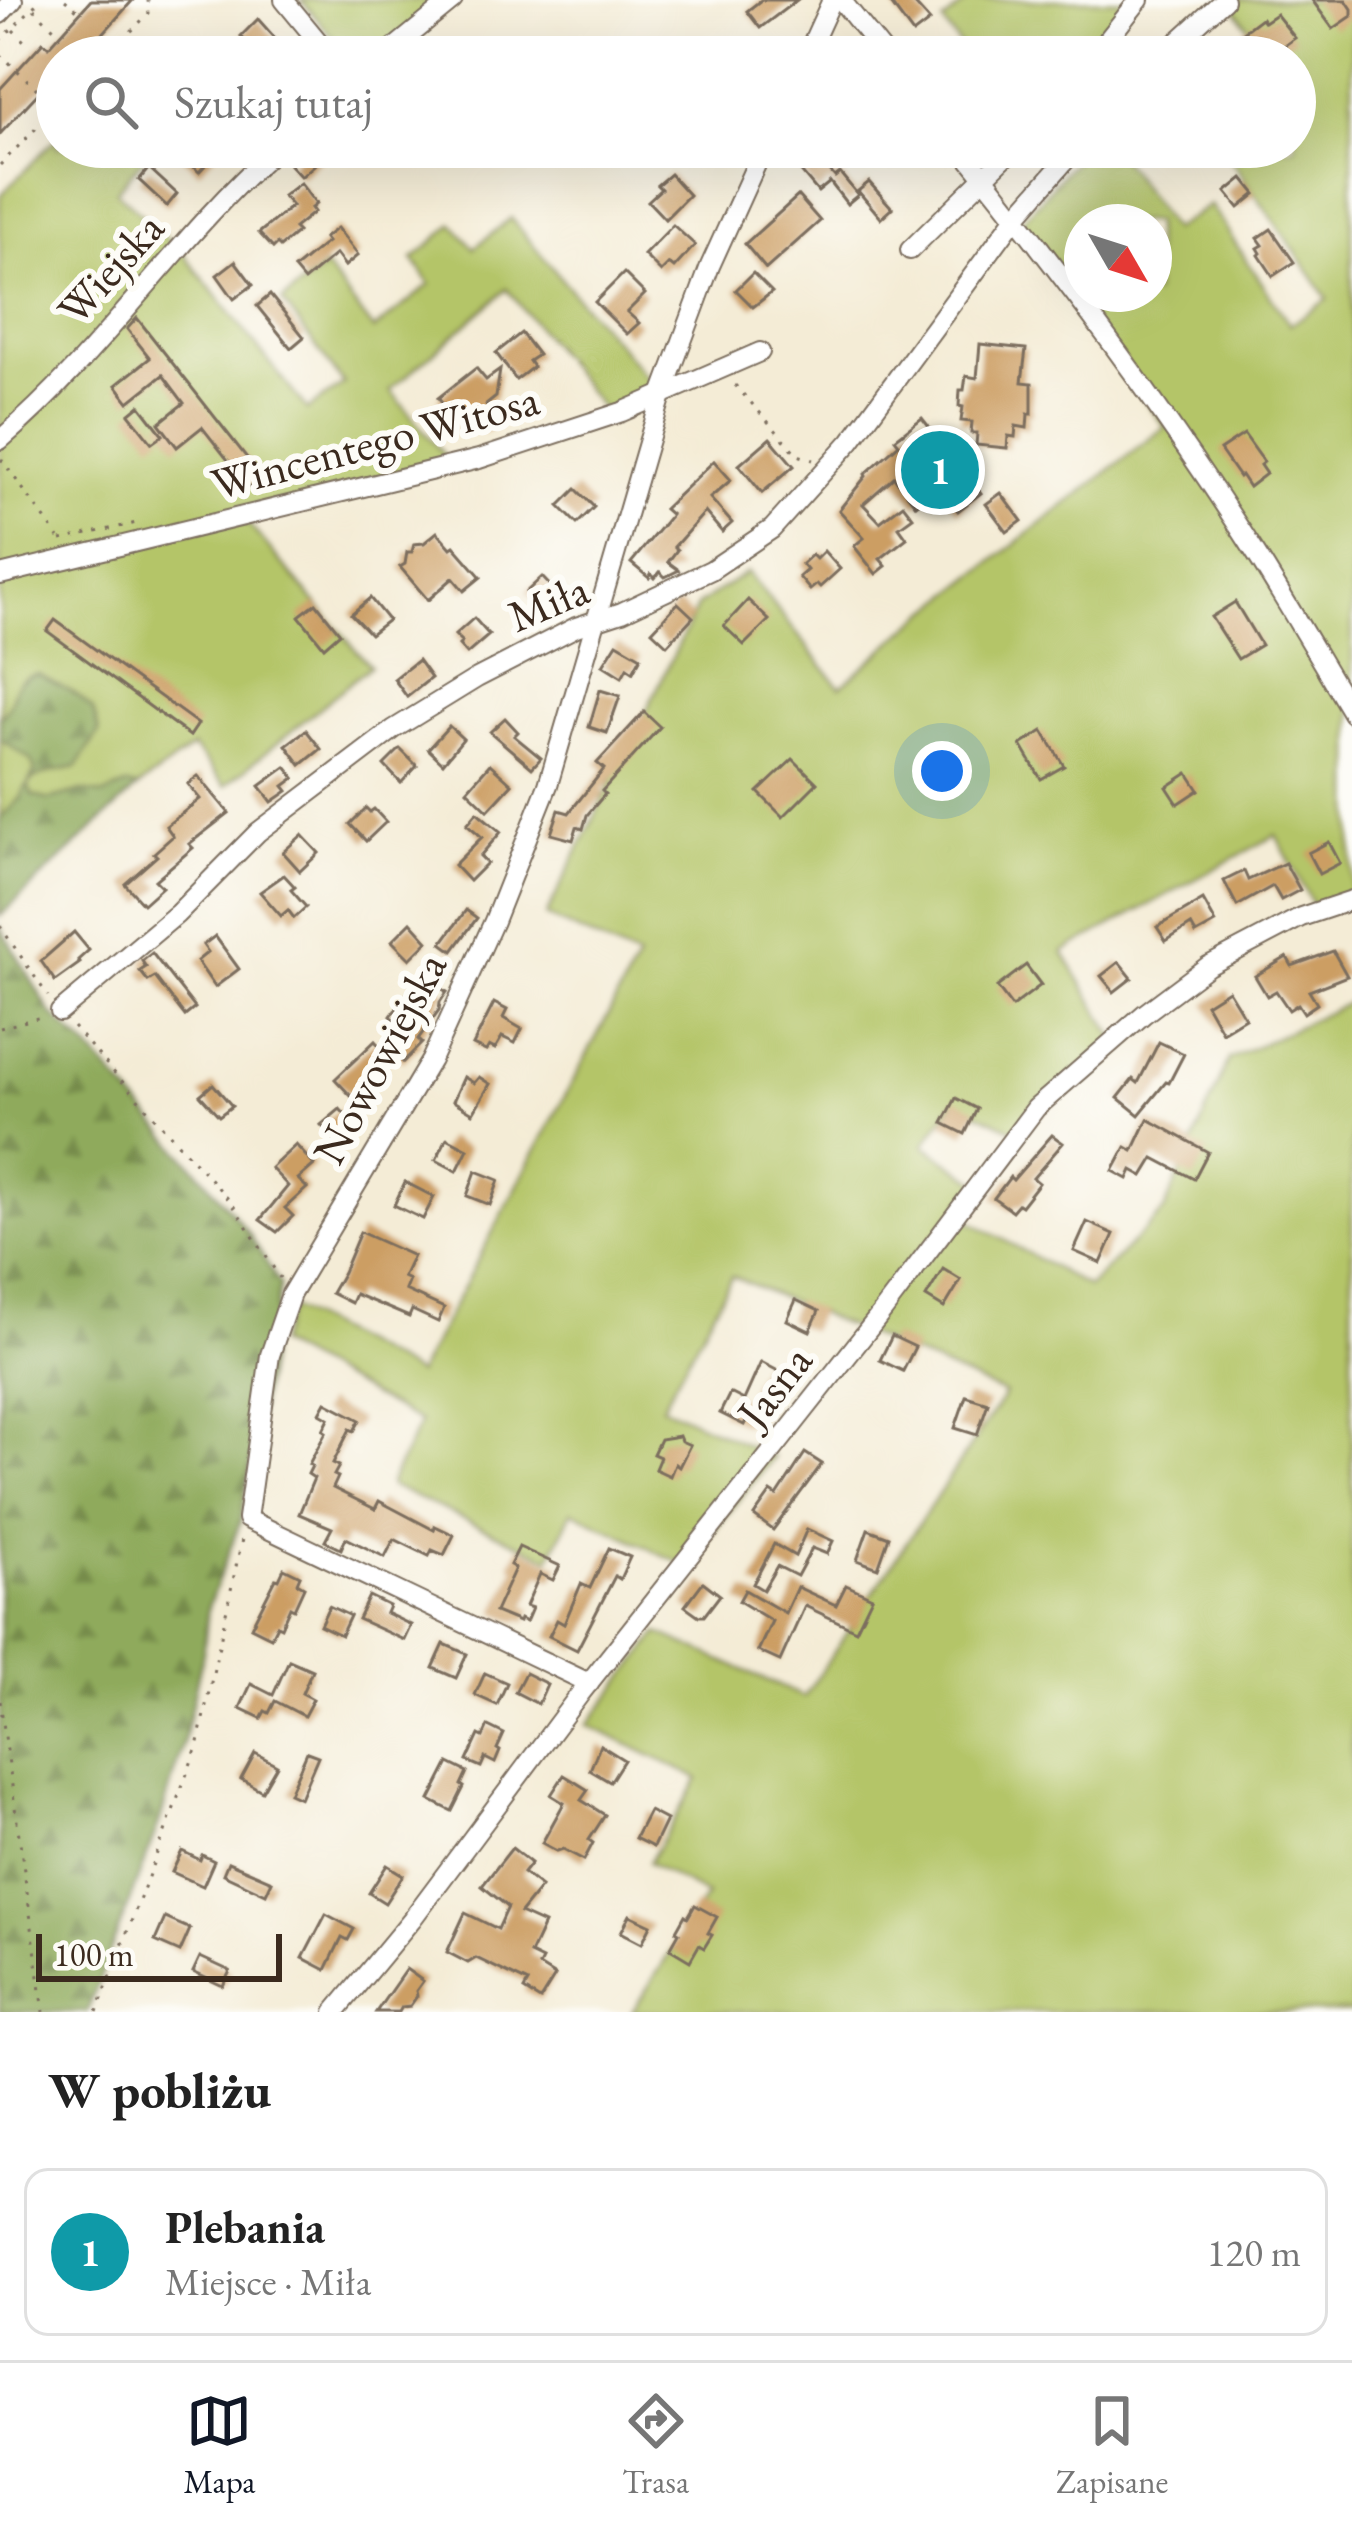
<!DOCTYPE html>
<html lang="pl">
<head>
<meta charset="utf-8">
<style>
  :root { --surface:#fff; --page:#f2f2f2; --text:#222; --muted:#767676; --line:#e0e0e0; --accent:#111827 }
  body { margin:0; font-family:"EB Garamond",serif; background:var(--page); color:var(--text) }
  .compass { position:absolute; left:1064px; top:204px; width:108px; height:108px; border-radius:50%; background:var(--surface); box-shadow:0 12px 48px #0002; rotate:129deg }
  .scale { position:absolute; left:36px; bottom:30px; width:246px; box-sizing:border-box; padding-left:12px; border:6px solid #3b2a1e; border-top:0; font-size:33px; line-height:42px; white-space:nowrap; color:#3b2a1e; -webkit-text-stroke:9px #fdfcf7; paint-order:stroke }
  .you { position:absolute; left:942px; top:771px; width:42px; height:42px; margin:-30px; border:9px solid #fff; border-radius:50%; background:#1a73e8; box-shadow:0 0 0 18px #1a73e833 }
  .badge { display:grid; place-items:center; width:78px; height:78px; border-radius:50%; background:var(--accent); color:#fff; font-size:39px; font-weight:700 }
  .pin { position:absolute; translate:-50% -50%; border:6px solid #fff; box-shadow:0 3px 12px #0006 }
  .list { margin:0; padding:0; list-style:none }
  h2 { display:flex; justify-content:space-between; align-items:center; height:156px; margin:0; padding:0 48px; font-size:51px }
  h2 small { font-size:39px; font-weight:400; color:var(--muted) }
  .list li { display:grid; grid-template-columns:78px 1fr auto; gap:36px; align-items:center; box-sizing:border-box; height:168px; margin:0 24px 24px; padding:0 24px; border:3px solid var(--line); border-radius:24px }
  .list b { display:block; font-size:45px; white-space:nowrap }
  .list p { margin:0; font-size:39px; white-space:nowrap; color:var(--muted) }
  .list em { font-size:39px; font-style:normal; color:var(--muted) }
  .icon { flex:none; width:66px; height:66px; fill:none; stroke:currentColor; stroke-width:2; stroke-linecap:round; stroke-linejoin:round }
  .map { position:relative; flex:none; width:1352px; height:2012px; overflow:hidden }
  .search { position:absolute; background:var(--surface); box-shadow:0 12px 48px #0002; left:36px; right:36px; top:36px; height:132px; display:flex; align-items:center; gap:30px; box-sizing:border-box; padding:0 42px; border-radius:66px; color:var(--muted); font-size:45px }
  .sheet { height:348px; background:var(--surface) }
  nav { display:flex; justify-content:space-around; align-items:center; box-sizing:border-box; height:168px; border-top:3px solid var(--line); background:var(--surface); font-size:33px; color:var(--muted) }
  nav a { display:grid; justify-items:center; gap:6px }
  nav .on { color:var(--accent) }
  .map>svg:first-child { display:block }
  .green { fill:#b4c568; stroke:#787843; stroke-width:3; fill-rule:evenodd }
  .forest { fill:url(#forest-firs); stroke:#656a3d; stroke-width:3 }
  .building { fill:#cc9e64 }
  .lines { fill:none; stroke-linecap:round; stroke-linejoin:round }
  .minor-casing { stroke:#7c6e5e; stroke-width:22 }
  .path { stroke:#7c6e5e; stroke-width:3; stroke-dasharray:3 9; stroke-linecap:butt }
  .minor { stroke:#fff; stroke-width:18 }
  .labels { text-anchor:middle; stroke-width:12; stroke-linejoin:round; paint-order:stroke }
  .street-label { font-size:45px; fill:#3b2a1e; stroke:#fdfcf7 }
</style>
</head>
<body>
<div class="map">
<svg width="1352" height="2012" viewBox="0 0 1352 2012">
  <defs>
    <pattern id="forest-firs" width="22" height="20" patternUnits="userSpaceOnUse" patternTransform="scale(3)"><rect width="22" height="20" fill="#8faa5c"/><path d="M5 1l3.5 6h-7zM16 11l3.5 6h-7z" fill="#768b4b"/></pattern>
  </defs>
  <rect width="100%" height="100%" fill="#fdfcf7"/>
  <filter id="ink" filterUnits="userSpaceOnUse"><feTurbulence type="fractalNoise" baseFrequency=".00833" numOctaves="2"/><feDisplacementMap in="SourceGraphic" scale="24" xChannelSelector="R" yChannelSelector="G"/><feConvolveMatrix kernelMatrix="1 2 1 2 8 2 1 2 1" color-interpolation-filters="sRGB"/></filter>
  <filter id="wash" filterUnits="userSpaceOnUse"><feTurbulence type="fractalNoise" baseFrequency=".004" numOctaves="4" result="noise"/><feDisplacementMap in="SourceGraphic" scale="48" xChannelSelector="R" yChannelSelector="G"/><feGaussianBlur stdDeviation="2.7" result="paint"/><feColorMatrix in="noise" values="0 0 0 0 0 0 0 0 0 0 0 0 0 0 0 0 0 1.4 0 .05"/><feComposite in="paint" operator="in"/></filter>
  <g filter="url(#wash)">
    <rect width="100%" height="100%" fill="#f4ecd6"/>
    <!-- green -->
    <g class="green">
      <polygon points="301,0 441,0 377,57 349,57"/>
      <polygon points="969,0 1131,0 1087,57 968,57 943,22"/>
      <path d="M1233 0H1352V896L1314 908 1276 835 1063 952 1117 1041 1020 1133 954 1102 924 1145 981 1184 959 1215 1088 1287 1164 1211 1229 1059 1352 1001V2012H632L707 1895 648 1863 699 1779 588 1725 659 1633 804 1697 1005 1394 732 1276 662 1406 773 1457 686 1566 572 1511 550 1558 389 1485 420 1422 277 1344 291 1308 417 1374 638 959 546 916 698 605 747 572 840 687 914 623 1165 427 1018 226 1086 147H1113L1172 230 1210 205 1290 325 1328 299 1224 149 1295 147V92L1297 90 1295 86V57H1272L1229 3ZM1082 222H1154V294H1082Z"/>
      <polygon points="57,137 57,147 133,147 145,157 116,191 183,253 307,410 344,384 282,301 325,267 374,330 430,284 413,259 453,224 474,248 511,218 579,300 659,391 605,413 507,289 390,390 454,467 244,519 370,666 225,786 193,747 137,788 0,916 0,196"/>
    </g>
    <!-- forest -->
    <g class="forest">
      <path d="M38 674 77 695 93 710 99 732 77 767 51 772 35 778 28 785 32 795 49 800 82 791 104 795 128 785 137 788 0 916V819L20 798 35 771 31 760 0 739V717C20 701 5 678 38 674Z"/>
      <polygon points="0,927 51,1013 90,1050 207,1181 250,1235 280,1285 241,1520 208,1607 204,1648 183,1744 160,1821 87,2012 0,2012"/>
    </g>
    <g id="blocks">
      <!-- building -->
      <g class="building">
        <polygon points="91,0 133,0 82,57 57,57 57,73 0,134 0,89 43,42 49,47"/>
        <polygon points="761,0 797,0 760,28 747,11"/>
        <polygon points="888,0 911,0 930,21 913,34"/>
        <polygon points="1312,0 1346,0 1352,9 1352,16 1333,29"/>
        <polygon points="1276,14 1295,38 1274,53 1265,40 1242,57 1231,57 1224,46 1261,18 1264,22"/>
        <polygon points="258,19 275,38 256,54 241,36"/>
        <polygon points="172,147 222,147 199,172"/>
        <polygon points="308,147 334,147 301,177 290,165"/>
        <polygon points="808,147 835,177 840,173 858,195 847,204 830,182 818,192 792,161"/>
        <polygon points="149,168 177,194 167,206 139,180"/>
        <polygon points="670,174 689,195 665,219 648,201 661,189 657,185"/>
        <polygon points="1243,178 1256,194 1239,208 1226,192"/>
        <polygon points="869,182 892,208 881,218 858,191"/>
        <polygon points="300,183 316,204 311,208 314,212 294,228 298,232 280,247 277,244 273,248 259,233 292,206 283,196"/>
        <polygon points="798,196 820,221 766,269 745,244"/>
        <polygon points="673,225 695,245 674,268 669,264 661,272 644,255"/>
        <polygon points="337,228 358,255 345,266 336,254 304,281 294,269 327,242 324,238"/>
        <polygon points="1271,229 1294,262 1273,276 1259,255 1261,253 1258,248 1263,245 1258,238"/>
        <polygon points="235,261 253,285 234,299 217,275"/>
        <polygon points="624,273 645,294 627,312 639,323 627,334 595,302"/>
        <polygon points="753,273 772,292 753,307 736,290"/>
        <polygon points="270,295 304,337 291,348 257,306"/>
        <polygon points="137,318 262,477 249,487 202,427 177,447 159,423 184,403 163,375 129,402 116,385 150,358 127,329"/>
        <polygon points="521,333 538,355 529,361 533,367 516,380 496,353"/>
        <polygon points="980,344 1026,349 1022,382 1032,383 1032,414 1028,414 1027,428 1016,426 1015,437 1008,436 1007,448 976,445 977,433 971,433 972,422 961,421 963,407 959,406 960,390 964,390 966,376 977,378"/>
        <polygon points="476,368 486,380 500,370 496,397 486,405 499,422 485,433 472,417 460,426 438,398"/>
        <polygon points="140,405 163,435 152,443 129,414"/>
        <polygon points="922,418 981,493 958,511 938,487 916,505 894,477 863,504 880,522 903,504 913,517 899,527 907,538 880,559 886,566 876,574 854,546 864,538 839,510 866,476 865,474 899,444 895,439"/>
        <polygon points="1244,434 1264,462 1260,465 1266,474 1249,487 1241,475 1239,477 1220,450"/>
        <polygon points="770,438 794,466 762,493 739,465"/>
        <polygon points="714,461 731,480 710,498 732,523 722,532 705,512 674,547 677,550 668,562 679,570 665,577 660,572 655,578 651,574 649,578 631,563 671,515 664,509"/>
        <polygon points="576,489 594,507 577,524 559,506"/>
        <polygon points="1001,493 1022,521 1007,532 986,504"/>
        <polygon points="437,532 451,548 454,546 481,577 464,591 453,578 428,600 400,567 405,564 407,552 412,552 414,544 424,543"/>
        <polygon points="824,551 840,569 820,587 817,584 810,590 799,577 807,570 802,564 812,555 816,559"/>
        <polygon points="542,577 556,592 540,607 526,592"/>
        <polygon points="370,598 388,620 370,634 351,614"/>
        <polygon points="748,600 769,620 744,645 724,626"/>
        <polygon points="1235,602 1261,645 1238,659 1211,617"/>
        <polygon points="316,603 340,633 324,647 299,616"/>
        <polygon points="678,603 693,617 667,645 652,631"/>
        <polygon points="474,618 489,635 467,654 459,645 462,642 455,635"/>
        <polygon points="55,620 198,724 190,736 47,631"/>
        <polygon points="617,643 641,657 633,672 627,668 622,677 603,665"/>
        <polygon points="418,660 431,678 407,697 394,679"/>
        <polygon points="600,690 620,696 607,733 589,727"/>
        <polygon points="644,712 660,727 602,791 605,794 587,815 583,829 577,827 573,840 551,834 559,810 569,813 604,769 597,763"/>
        <polygon points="505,718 518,732 514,736 541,758 532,768 490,732"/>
        <polygon points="449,726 463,739 443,763 428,749"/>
        <polygon points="306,730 321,749 301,765 286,745"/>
        <polygon points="1043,731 1064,766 1041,779 1021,745"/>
        <polygon points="400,749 417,766 401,783 384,765"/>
        <polygon points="793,759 817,783 783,817 758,792"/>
        <polygon points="490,764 512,784 488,810 467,790"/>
        <polygon points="286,767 295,778 284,786 288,791 272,802 260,786"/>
        <polygon points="1188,773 1199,790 1178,804 1167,787"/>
        <polygon points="198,776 229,813 189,844 193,848 155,880 162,887 143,904 125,884 157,856 154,853 173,836 166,826 200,799 188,784"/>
        <polygon points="366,808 370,812 374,809 386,822 366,841 350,824"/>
        <polygon points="477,812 501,832 480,856 487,863 469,881 454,865 482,837 467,824"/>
        <polygon points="302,835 319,853 300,871 283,852"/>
        <polygon points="1329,842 1340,863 1319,874 1308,853"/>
        <polygon points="1285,863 1300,890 1281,900 1273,886 1237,906 1224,881 1244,871 1248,880"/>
        <polygon points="284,875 295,887 291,890 306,907 294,918 288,910 281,916 260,892"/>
        <polygon points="1203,900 1216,923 1196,934 1191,925 1166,941 1157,927"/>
        <polygon points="466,910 477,918 453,951 442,943"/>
        <polygon points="411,922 428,941 410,959 392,941"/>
        <polygon points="74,932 89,950 78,960 80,963 55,981 41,961"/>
        <polygon points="215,936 239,969 215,987 197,961 208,952 203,945"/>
        <polygon points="1333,951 1347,976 1309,991 1317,1004 1304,1013 1298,1004 1289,1010 1276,991 1267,996 1255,976 1287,957 1292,966"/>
        <polygon points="152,953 195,1008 185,1016 155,977 148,981 140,971 146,967 142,961"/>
        <polygon points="1119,962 1132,978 1114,992 1101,976"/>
        <polygon points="1026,965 1041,985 1012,1007 997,987"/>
        <polygon points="432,982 447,992 440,1002 439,1010 418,1039 422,1043 403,1062 389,1047 406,1031 391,1016 414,984 425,991"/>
        <polygon points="1228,990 1245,1018 1222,1032 1206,1004"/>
        <polygon points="494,1003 507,1010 503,1018 522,1029 515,1043 502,1037 495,1049 489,1046 486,1051 473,1045"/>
        <polygon points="375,1041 391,1059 352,1097 335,1079"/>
        <polygon points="1159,1042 1184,1054 1169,1083 1166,1082 1139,1115 1118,1098 1133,1079 1138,1083"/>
        <polygon points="464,1077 474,1083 479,1077 490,1084 473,1113 453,1101"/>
        <polygon points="213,1084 232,1106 219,1116 200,1095"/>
        <polygon points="956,1098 977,1109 965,1134 943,1123"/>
        <polygon points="340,1109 355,1126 349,1132 352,1135 340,1146 321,1125"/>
        <polygon points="1148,1119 1208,1152 1194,1179 1154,1158 1143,1176 1132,1170 1128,1179 1113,1171 1126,1147 1133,1151"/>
        <polygon points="1052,1135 1063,1143 1033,1178 1039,1183 1021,1206 1018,1204 1012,1211 994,1198 1010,1177 1013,1180"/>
        <polygon points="447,1138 468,1149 457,1171 436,1160"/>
        <polygon points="296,1145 314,1165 298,1179 307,1188 285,1208 293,1216 277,1232 260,1220 288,1186 271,1168"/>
        <polygon points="476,1171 499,1180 490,1205 467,1196"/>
        <polygon points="405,1182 434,1197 423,1219 394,1205"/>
        <polygon points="1087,1222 1114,1234 1101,1263 1074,1251"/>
        <polygon points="360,1232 413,1256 403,1277 409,1280 405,1290 444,1308 438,1322 412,1310 409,1317 355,1294 351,1303 331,1293 343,1272"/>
        <polygon points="943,1269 961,1280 944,1308 926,1297"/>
        <polygon points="796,1300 819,1311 810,1331 787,1320"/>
        <polygon points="892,1336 915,1347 903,1371 880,1360"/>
        <polygon points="761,1362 784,1374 756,1423 747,1419 744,1425 720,1413 730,1393 744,1400"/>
        <polygon points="966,1396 988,1403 977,1435 955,1428"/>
        <polygon points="326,1402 360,1420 354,1431 350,1429 333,1463 339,1466 334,1475 338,1477 333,1488 375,1509 379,1501 434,1530 435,1526 454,1535 444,1555 432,1550 429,1556 394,1539 385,1557 346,1538 341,1549 325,1541 332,1528 299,1514 314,1478 308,1474 312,1466 309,1464 326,1432 323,1430 329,1418 320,1413"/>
        <polygon points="679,1436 681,1441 690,1445 679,1467 675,1464 670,1476 655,1469 660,1457 653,1454 660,1439"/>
        <polygon points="805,1453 822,1464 773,1530 754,1516 771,1492 777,1496"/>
        <polygon points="807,1529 833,1541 827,1554 812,1548 797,1576 777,1566 763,1590 753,1584 774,1544 795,1556"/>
        <polygon points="868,1529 889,1537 878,1568 857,1560"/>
        <polygon points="519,1547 560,1566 553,1580 540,1574 526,1606 532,1608 526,1622 520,1619 519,1622 495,1612 515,1568 510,1565"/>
        <polygon points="609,1548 630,1557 620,1579 615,1576 577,1650 549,1636 557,1620 564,1624 581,1584 590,1588"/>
        <polygon points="284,1568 300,1576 297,1583 304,1587 294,1609 290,1607 281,1627 277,1625 271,1637 251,1627 276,1578 279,1579"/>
        <polygon points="703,1582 720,1595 704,1616 699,1616 685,1606"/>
        <polygon points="846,1585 872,1597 856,1630 805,1606 780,1661 758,1651 772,1621 739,1601 745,1590 785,1613 797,1587 836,1605"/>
        <polygon points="369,1596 389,1606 386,1613 411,1625 404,1640 358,1619"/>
        <polygon points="329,1606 350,1616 341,1635 320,1625"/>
        <polygon points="444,1644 467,1654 456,1678 433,1668"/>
        <polygon points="289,1660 312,1670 302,1693 313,1699 304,1716 275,1701 269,1713 265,1711 261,1718 240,1708 251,1684 273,1695"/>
        <polygon points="485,1673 507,1683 497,1705 475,1695"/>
        <polygon points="525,1673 547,1684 538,1704 515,1692"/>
        <polygon points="488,1726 504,1734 497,1749 500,1751 495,1763 485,1758 481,1767 467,1761 479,1735 483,1737"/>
        <polygon points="600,1745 624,1760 610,1782 590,1770"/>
        <polygon points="307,1752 318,1756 300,1798 289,1793"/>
        <polygon points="255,1753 277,1765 262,1791 241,1779"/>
        <polygon points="449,1763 467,1772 461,1785 464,1787 452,1811 430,1800"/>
        <polygon points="564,1775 588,1790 581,1800 605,1815 589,1840 593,1843 584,1860 563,1849 557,1851 542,1843 564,1803 551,1795"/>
        <polygon points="649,1811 666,1820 653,1847 635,1838"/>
        <polygon points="512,1848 531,1863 523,1873 541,1887 520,1913 544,1924 530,1954 542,1960 539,1966 555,1976 540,2000 524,1990 528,1983 476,1958 468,1963 447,1952 465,1913 498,1929 508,1907 482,1886"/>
        <polygon points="182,1851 200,1860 202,1855 214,1861 203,1886 172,1872"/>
        <polygon points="228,1862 272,1881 266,1894 223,1874"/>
        <polygon points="387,1865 403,1875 385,1903 369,1893"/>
        <polygon points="695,1905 717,1917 708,1933 712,1935 704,1948 699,1945 690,1961 670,1949 679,1933 676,1931 685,1915 688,1917"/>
        <polygon points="326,1914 354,1929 348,1940 342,1937 326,1970 303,1958"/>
        <polygon points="630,1915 651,1925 642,1943 621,1932"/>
        <polygon points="165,1918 190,1929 180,1952 155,1941"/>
        <polygon points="200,1957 230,1971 223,1986 193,1972"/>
        <polygon points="406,1969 423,1981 416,1991 417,1996 410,2006 402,2007 399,2012 376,2012"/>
      </g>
    </g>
  </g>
  <g filter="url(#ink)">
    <use href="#blocks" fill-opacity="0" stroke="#7c6e5e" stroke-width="3"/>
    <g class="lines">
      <!-- minor casing -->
      <g class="minor-casing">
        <g id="minor">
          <polyline points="284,0 331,57"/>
          <polyline points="841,0 887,57"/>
          <polyline points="0,14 13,0"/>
          <polyline points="383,57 453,0"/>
          <polyline points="806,57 832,0"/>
          <polyline points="1094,57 1139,0"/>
          <polyline points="1161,57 1224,0"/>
          <path d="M960 147C1066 278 1172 421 1262 563 1293 613 1322 663 1352 713"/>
          <polyline points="910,250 1015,147"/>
          <path d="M0 440C103 353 177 236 278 147"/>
          <polyline points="0,575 479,459 622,412 760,352"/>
          <polyline points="60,1012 177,914 258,832 394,729 477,678 576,627 622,612 711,570 772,529 851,441 1015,218 1077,147"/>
          <polyline points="589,1683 247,1519 270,1355 291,1294 431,1060 494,921 548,785 662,395 710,266 764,147"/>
          <polyline points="335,2012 412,1919 580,1694 883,1311 1036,1108 1144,1014 1208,966 1301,917 1352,900"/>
        </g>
      </g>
      <!-- path -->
      <g class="path">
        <polyline points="65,0 77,10"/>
        <polyline points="34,9 56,30"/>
        <polyline points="13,30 30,47"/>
        <polyline points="0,41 40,0"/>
        <polyline points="0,54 55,106"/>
        <polyline points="106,57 149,13 148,0"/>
        <polyline points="0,165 57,107"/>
        <polyline points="735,385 798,455 813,460"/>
        <polyline points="1,459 59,538"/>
        <polyline points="61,540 141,522"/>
        <polyline points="0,926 48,996"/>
        <polyline points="73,1027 231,1202 280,1278"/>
        <polyline points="0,1028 41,1017"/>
        <polyline points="0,1701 44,2012"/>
        <polyline points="97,2012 197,1747 242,1539"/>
      </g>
      <!-- minor -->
      <use href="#minor" class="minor"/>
    </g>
  </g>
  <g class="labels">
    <!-- street labels -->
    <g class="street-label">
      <text transform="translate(110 268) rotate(-48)" y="16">Wiejska</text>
      <text transform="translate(375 441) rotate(-15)" y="16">Wincentego Witosa</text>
      <text transform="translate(548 602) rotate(-23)" y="16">Miła</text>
      <text transform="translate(379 1058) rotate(-62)" y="16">Nowowiejska</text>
      <text transform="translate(774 1386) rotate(-52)" y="16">Jasna</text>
    </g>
  </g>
</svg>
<svg class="compass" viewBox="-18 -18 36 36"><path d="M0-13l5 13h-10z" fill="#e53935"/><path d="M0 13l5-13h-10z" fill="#767676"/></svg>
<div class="scale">100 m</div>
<div class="you"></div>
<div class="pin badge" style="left:940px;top:470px;background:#0f9aa8">1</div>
<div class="search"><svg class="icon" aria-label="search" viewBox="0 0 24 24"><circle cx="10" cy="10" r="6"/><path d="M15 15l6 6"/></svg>Szukaj tutaj</div>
</div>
<section class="sheet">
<h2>W pobliżu<small></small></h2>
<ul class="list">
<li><span class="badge" style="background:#0f9aa8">1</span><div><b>Plebania</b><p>Miejsce · Miła</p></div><em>120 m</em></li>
</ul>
</section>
<nav>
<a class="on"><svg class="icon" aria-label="map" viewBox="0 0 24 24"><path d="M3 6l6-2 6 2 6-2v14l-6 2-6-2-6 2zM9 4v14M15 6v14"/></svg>Mapa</a>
<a><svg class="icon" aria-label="directions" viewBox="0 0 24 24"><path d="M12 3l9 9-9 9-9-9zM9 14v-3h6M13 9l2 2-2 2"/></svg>Trasa</a>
<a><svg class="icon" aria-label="saved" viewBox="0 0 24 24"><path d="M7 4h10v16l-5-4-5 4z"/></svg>Zapisane</a>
</nav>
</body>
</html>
